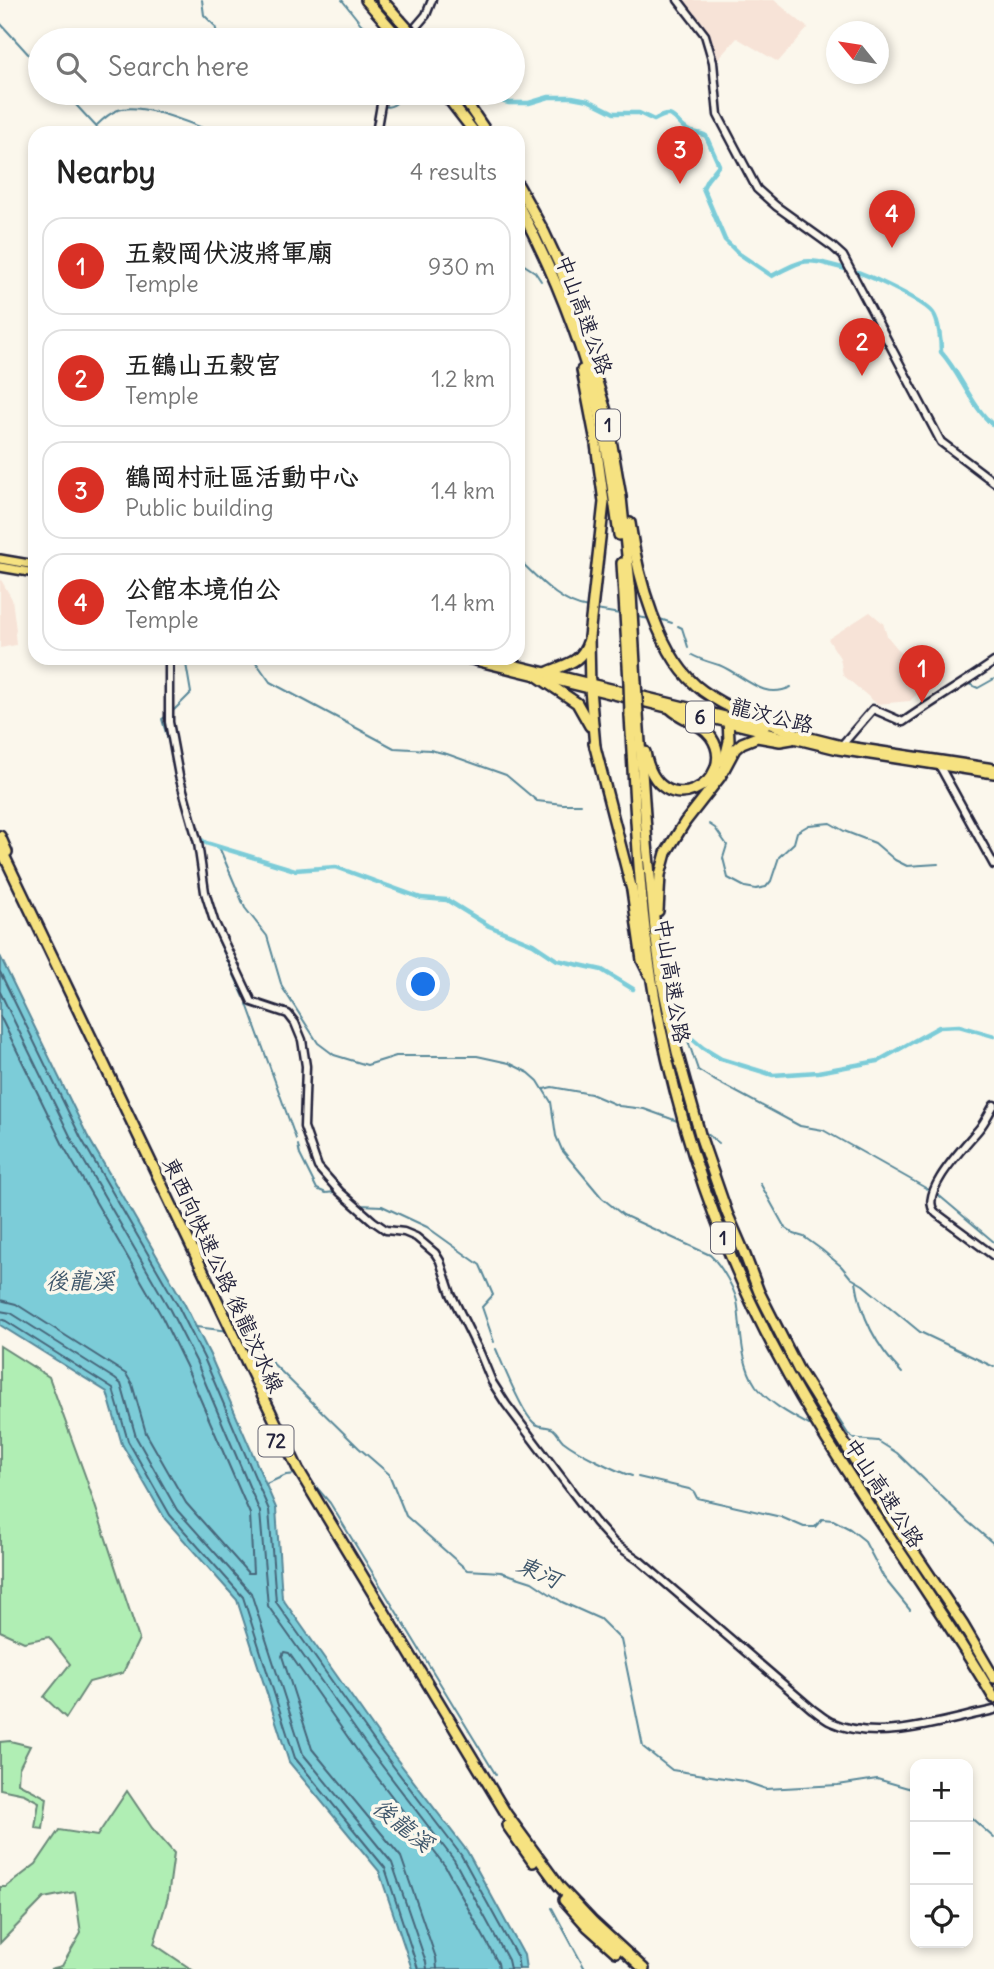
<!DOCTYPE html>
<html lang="en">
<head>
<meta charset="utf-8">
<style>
  :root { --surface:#fff; --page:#f2f2f2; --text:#222; --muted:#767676; --line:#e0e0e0; --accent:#d93025 }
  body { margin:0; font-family:Delius,"LXGW WenKai TC",sans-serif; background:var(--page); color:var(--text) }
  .controls { position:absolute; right:21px; bottom:21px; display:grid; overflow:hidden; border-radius:14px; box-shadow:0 4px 10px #0003 }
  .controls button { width:63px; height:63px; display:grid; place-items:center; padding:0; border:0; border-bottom:2px solid var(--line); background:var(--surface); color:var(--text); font:35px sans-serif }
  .compass { position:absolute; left:826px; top:21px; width:63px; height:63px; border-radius:50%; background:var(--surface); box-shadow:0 4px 10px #0003; rotate:300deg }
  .you { position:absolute; left:424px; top:985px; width:24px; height:24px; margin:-18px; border:5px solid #fff; border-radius:50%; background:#1a73e8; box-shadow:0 0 0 10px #1a73e833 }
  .badge { display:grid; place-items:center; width:46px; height:46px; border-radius:50%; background:var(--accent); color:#fff; font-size:23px; font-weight:700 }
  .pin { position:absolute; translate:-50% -58px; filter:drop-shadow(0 2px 4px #0008) }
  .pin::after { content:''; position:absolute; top:37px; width:24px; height:21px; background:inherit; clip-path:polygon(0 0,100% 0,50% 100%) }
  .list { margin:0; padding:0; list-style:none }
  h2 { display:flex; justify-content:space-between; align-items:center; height:91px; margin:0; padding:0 28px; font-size:30px }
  h2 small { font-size:23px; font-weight:400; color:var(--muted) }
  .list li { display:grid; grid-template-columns:46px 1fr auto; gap:21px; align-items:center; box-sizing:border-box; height:98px; margin:0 14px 14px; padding:0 14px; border:2px solid var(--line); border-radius:21px }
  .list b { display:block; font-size:26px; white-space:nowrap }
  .list p { margin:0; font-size:23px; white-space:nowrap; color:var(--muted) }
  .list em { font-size:23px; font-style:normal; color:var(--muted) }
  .icon { flex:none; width:38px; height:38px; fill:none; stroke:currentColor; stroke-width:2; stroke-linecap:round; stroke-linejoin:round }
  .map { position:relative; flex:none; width:994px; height:1969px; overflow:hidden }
  .search { position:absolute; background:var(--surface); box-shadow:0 4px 10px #0003; left:28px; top:28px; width:497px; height:77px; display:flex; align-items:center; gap:18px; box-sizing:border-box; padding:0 24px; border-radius:38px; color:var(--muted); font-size:26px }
  .panel { position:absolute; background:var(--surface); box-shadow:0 4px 10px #0003; left:28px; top:126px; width:497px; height:539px; border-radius:21px }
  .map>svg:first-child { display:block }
  .built { fill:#f7e3d7 }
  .green { fill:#b0eeb4; stroke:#698878; stroke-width:2 }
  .water { fill:#7cccd8; stroke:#588899; stroke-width:2 }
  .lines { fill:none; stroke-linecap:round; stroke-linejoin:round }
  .shore { stroke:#46667a; stroke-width:2 }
  .stream { stroke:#588899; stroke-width:2 }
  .canal { stroke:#7cccd8; stroke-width:4.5 }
  .minor-casing { stroke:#22223b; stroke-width:11 }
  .major-casing { stroke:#22223b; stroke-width:12 }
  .highway-casing { stroke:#22223b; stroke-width:14 }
  .minor { stroke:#fbf7ec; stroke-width:6 }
  .major { stroke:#f6e281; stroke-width:7 }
  .highway { stroke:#f6e281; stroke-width:9 }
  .highway-bridge-casing { stroke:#22223b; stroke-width:14; stroke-linecap:butt }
  .highway-bridge { stroke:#f6e281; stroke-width:9 }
  .labels { text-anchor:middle; stroke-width:7; stroke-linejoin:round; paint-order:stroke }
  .shield { fill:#fbf7ec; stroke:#636270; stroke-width:2 }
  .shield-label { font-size:19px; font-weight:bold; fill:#22223b }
  .street-label { font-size:21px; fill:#22223b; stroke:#fbf7ec }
  .water-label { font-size:23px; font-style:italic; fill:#3d556a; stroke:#fbf7ec }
</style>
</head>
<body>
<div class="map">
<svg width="994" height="1969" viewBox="0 0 994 1969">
  <rect width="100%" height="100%" fill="#fbf7ec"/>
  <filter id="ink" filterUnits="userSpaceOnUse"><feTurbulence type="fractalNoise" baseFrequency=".0143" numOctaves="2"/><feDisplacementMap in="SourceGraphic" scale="14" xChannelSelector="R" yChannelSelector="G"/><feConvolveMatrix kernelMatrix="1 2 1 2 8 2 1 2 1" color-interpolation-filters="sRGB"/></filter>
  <g filter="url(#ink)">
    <!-- built -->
    <g class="built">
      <polygon points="682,0 774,0 808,28 778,62 737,38 717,60 708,33"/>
      <polygon points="0,578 12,599 16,630 15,634 16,645 0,648"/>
      <polygon points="870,612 883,623 887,636 916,671 920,691 910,701 877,704 843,675 840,658 828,639"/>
    </g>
    <!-- green -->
    <g class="green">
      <polygon points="0,1346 49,1377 86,1478 139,1639 123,1673 89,1682 66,1718 44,1697 70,1664 49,1637 24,1642 0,1631"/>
      <polygon points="10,1741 30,1746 19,1768 18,1783 47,1798 43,1829 35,1828 39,1802 24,1794 0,1789 0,1742"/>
      <polygon points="127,1791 152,1828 174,1853 168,1897 154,1944 191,1969 50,1969 62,1966 81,1933 75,1892 44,1898 0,1943 0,1887 6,1887 36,1864 59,1830 97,1836"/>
    </g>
    <!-- water -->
    <polygon class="water" points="0,956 87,1135 184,1303 210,1355 276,1508 282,1598 382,1740 467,1851 524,1955 526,1969 412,1969 379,1871 289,1762 237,1600 165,1519 122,1444 107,1392 0,1325"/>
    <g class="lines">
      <!-- shore -->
      <g class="shore">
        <polyline points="0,972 81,1138 178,1306 204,1358 269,1510 276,1602 377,1745 461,1855 517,1957 519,1969"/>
        <polyline points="0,992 73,1142 170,1310 196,1361 260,1512 268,1606 370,1750 454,1860 508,1960 510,1969"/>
        <polyline points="0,1016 64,1147 161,1315 186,1366 250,1514 253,1573 248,1573 186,1503 146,1433 132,1384 126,1374 16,1304 0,1300"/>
        <polyline points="0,1311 11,1313 115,1379 121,1384 136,1437 177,1510 251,1593 303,1754 392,1863 426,1962 427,1969"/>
        <polyline points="0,1319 6,1321 113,1389 128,1441 170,1515 243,1597 295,1758 385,1868 418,1969"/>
        <polyline points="437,1969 436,1958 401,1857 312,1749 282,1656 284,1652 289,1653 361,1756 445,1866 498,1963 499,1969"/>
      </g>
      <!-- stream -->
      <g class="stream">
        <polyline points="202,0 204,15 215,26 219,40"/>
        <polyline points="342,0 361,24 380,40"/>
        <polyline points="0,23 40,67"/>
        <polyline points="65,93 102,133"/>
        <path d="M384 106C393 109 398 101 404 95V93"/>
        <path d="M96 126C102 120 109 113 118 110 142 102 192 124 215 133"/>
        <polyline points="518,261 535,272 541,281"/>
        <polyline points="580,297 589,300"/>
        <path d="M518 559C538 578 560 604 588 608"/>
        <polyline points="596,610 620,614"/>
        <polyline points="638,617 650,619"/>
        <polyline points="660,619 672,623"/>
        <polyline points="678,626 682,628 688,647"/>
        <path d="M692 655C701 660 709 662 719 665 744 675 762 701 791 687"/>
        <polyline points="253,658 270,682 394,748 430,750 447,754 506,775 537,801 563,804 581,804"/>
        <polyline points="969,684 978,688 994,679"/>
        <polyline points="172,712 191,693 185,658"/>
        <polyline points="165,717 162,719 173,758"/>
        <polyline points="709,824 715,828 727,845 723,858 728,878 745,887 756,889 766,887 771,881 779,857 794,843 797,832 809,825 830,823 844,831 875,843 895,860 907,866 938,864"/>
        <polyline points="193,838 199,870"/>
        <path d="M219 847 245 908 267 936 282 987 318 1043 334 1055 367 1065 396 1056H477L509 1063 529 1073 538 1081 551 1102 556 1136 562 1150 602 1198 623 1215 710 1255C721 1265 737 1292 738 1307 741 1331 741 1365 756 1386 770 1404 789 1414 809 1425L811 1424"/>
        <polyline points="202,893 210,922 244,997"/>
        <polyline points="247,1004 296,1139"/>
        <polyline points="685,1032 698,1070 714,1080 800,1126 823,1130 931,1191"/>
        <polyline points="544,1089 552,1087 591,1094 619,1106 644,1109 680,1122"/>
        <polyline points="702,1130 719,1143"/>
        <polyline points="298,1145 300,1155 317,1189 326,1193 335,1192"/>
        <polyline points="760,1183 785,1228 794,1234 804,1237 822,1250 841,1266 851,1278 863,1285 920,1332 994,1367"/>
        <polyline points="936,1193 994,1242"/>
        <polyline points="353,1199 360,1205 382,1206 427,1227 480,1265 493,1295 482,1307 494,1342"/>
        <path d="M856 1282C861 1318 877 1347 902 1373"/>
        <polyline points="196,1327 229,1331"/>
        <polyline points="238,1332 249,1340 359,1448 389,1474 406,1516 467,1570 501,1572 532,1582 562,1602 600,1619 621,1640 643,1747 672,1770 743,1781 766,1789 838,1785 877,1779 915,1790"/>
        <path d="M496 1349C503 1365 521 1411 533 1422 538 1428 546 1425 553 1429 557 1432 559 1437 563 1441 577 1452 615 1471 632 1476"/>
        <polyline points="833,1416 836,1415 848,1434 855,1439 878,1441 897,1453 967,1521 994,1544"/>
        <polyline points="306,1475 330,1503 496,1775"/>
        <polyline points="638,1477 689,1489 694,1492 697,1498 781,1517 804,1527 815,1527 822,1519 833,1520 850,1529 864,1540 884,1578 910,1610"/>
        <polyline points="266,1484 286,1475 297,1474"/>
        <polyline points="968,1815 994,1838"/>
        <polyline points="552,1908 585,1969"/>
      </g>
      <!-- canal -->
      <g class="canal">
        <polyline points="404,95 441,100"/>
        <path d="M470 99 489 98 509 103H529L549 97H572L588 100 614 113H639L654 120C676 107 673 122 689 131 694 133 701 133 706 136L719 165 707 180 703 188 725 240 738 253 772 276C808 256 807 259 846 269"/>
        <path d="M858 272C874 278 924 301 933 313 939 321 941 342 941 352 961 374 970 405 994 426"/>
        <polyline points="196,836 206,843 295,870 336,867 421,898 447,900 489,926 533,944 557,960 602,970 633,989"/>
        <polyline points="678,1027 703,1048 721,1059 773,1075 818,1072 878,1061 939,1027 959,1026 994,1036"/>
      </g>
      <!-- minor casing -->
      <g class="minor-casing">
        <g id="minor">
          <polyline points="678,0 705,35 713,62 718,115 757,189 776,206 833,247 843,256 941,442 994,482"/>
          <polyline points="414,29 426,15 432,0"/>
          <polyline points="376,133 383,93"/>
          <path d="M169 658V722L179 776 198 843 205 892 214 921 252 1002 288 1014 295 1023 302 1040 306 1066 304 1127 318 1167 340 1192 373 1221 386 1230 404 1232 416 1237 435 1253 440 1261 451 1294 480 1353 492 1382 506 1404 595 1522 614 1543 640 1561 812 1709C818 1713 824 1719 831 1722 878 1744 945 1720 994 1710"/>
          <path d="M841 746 873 709 903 722C933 701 964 683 994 662"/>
          <polyline points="938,763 994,865"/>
          <path d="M994 1105C989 1113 985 1122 979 1129 966 1145 916 1195 936 1213L994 1256"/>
        </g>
      </g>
      <!-- major casing -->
      <g class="major-casing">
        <g id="major">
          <polyline points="0,559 35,565"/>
          <polyline points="0,567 35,573"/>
          <polyline points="463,658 838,750 994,774"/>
          <polyline points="488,658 766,726"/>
          <polyline points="798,734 842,745 994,768"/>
        </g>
      </g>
      <!-- highway casing -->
      <g class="highway-casing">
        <g id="highway">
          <polyline points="366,0 401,40"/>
          <polyline points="382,0 400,20"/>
          <polyline points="444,93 475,133"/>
          <polyline points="460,93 487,133"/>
          <polyline points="518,185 544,232 558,262 574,307 606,411 621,497 631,594 636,682"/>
          <path d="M518 204C552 268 580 338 598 408 608 450 613 493 619 535"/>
          <polyline points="582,370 595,437 604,502 589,637 590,689 595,747"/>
          <path d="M630 523C637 574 658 659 703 691 732 712 768 723 801 735"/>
          <polyline points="622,563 629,682"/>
          <path d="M546 673C564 664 581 664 588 642"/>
          <polyline points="537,676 577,703 590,726"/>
          <polyline points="638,714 647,844 656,939 662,982 677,1052 701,1138 727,1213 743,1250 759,1292 798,1369 891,1518 963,1625 994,1678"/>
          <path d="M630 715C636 818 639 923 660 1025 685 1148 728 1267 789 1376 851 1487 929 1588 994 1698"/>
          <polyline points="594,743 632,890 642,960 649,974"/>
          <path d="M645 752C659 829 741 781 711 737 701 723 683 720 671 709"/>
          <polyline points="724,762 729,741 728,718"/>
          <polyline points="0,836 7,852"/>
          <polyline points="0,847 298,1469 507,1815 559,1886 593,1922 644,1969"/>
          <polyline points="658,911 660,875 666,853 685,822 720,777 735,749 742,743 757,737 780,741 792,739"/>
          <polyline points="507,1825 533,1862"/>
          <polyline points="564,1900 588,1927 616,1952"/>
        </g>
      </g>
      <!-- minor -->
      <use href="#minor" class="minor"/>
      <!-- major -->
      <use href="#major" class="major"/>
      <!-- highway -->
      <use href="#highway" class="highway"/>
      <!-- highway-bridge casing -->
      <g class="highway-bridge-casing">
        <g id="highway-bridge">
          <polyline points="400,20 418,40"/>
          <polyline points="629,682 630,715"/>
          <polyline points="636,682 638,714"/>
        </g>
      </g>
      <!-- highway-bridge -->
      <use href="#highway-bridge" class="highway-bridge"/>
    </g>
  </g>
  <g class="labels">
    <!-- shield labels -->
    <g class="shield">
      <rect x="596" y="409.5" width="24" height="31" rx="5"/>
      <rect x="686" y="701.5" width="28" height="31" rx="5"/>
      <rect x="711" y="1222.5" width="24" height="31" rx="5"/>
      <rect x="258.5" y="1425.5" width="35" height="31" rx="5"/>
    </g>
    <g class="shield-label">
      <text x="608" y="432">1</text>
      <text x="700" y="724">6</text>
      <text x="723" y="1245">1</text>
      <text x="276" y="1448">72</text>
    </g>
    <!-- street labels -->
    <g class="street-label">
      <text transform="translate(584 315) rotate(70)" y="7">中山高速公路</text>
      <text transform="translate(772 716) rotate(14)" y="7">龍汶公路</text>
      <text transform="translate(672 981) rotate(81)" y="7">中山高速公路</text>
      <text transform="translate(223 1275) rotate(65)" y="7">東西向快速公路 後龍汶水線</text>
      <text transform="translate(884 1493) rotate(57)" y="7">中山高速公路</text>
    </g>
    <!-- water labels -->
    <g class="water-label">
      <text x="80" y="1289">後龍溪</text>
      <text transform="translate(539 1572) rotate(24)" y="8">東河</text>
      <text transform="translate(403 1825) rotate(39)" y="8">後龍溪</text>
    </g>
  </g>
</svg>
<div class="controls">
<button>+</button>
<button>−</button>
<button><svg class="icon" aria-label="locate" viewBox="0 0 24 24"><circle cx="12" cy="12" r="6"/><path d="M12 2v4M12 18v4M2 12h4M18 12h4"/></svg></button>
</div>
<svg class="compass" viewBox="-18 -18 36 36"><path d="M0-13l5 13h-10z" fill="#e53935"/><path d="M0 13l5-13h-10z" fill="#767676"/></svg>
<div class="you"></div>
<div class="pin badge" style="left:922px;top:703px">1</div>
<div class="pin badge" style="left:862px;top:376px">2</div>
<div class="pin badge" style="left:680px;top:184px">3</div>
<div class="pin badge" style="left:892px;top:248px">4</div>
<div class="search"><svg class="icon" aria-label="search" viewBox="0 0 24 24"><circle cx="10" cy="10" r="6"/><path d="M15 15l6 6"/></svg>Search here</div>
<section class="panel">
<h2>Nearby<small>4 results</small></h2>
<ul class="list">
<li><span class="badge">1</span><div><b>五穀岡伏波將軍廟</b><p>Temple</p></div><em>930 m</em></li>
<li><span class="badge">2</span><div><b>五鶴山五穀宮</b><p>Temple</p></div><em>1.2 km</em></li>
<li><span class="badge">3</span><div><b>鶴岡村社區活動中心</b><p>Public building</p></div><em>1.4 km</em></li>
<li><span class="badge">4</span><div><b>公館本境伯公</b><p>Temple</p></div><em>1.4 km</em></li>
</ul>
</section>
</div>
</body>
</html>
